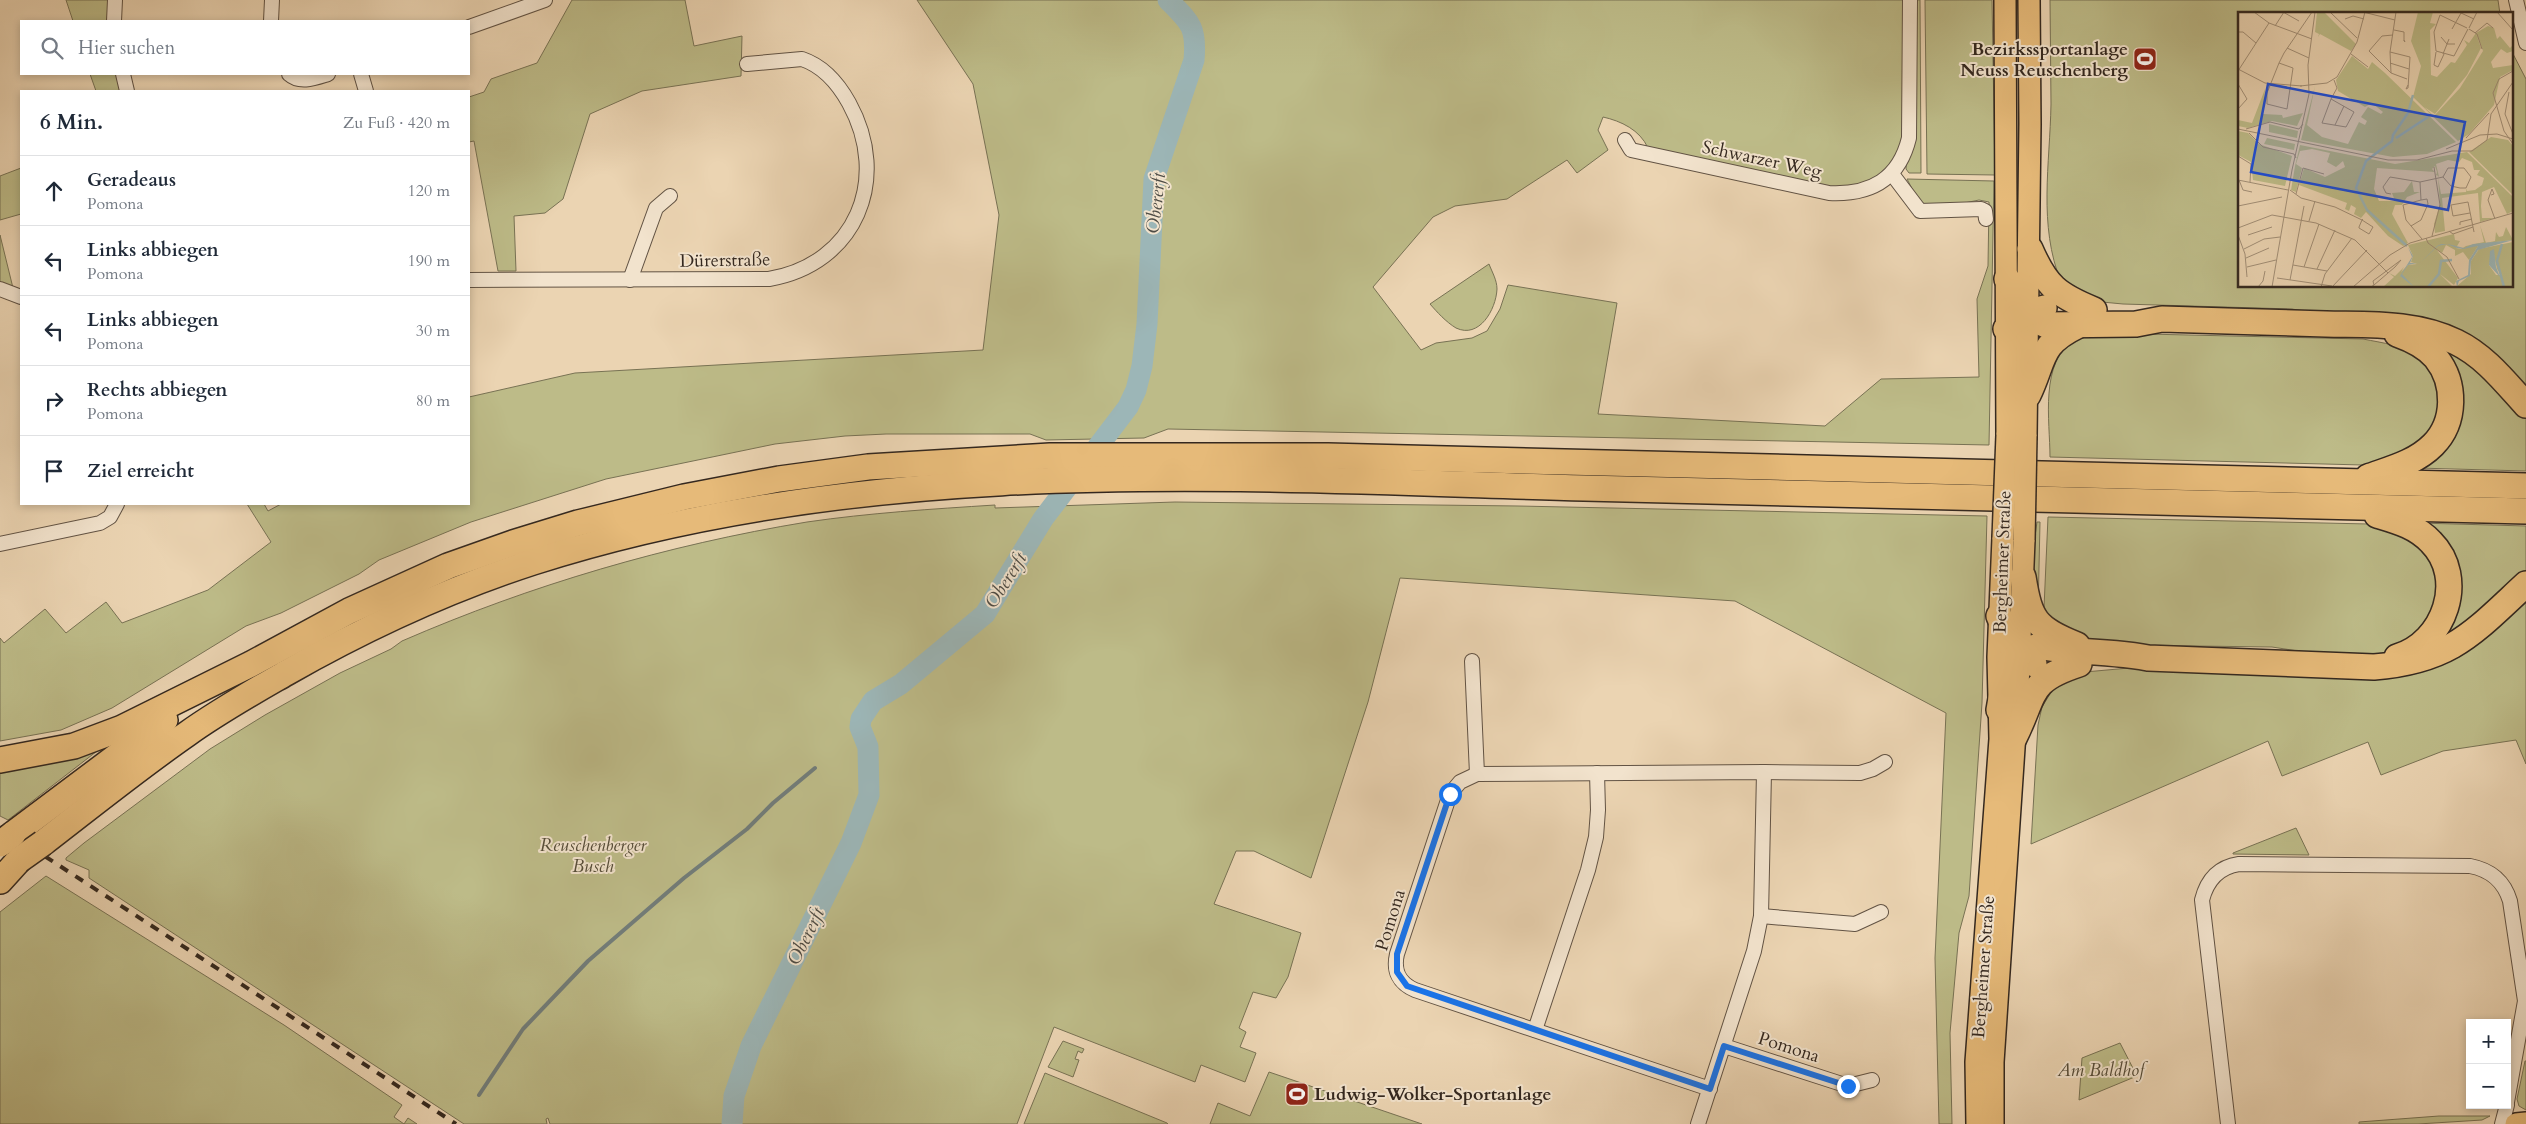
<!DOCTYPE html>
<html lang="de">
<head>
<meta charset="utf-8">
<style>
  :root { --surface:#fff; --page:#f6f6f7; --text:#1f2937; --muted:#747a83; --line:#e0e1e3 }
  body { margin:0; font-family:Cardo,serif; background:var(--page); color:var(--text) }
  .controls { position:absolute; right:15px; bottom:15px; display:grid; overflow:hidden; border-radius:0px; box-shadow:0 2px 8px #0003 }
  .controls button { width:45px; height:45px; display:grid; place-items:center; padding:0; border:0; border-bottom:1px solid var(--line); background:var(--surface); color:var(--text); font:25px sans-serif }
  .stop { position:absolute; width:15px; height:15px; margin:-11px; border:4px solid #1a73e8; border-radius:50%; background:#fff }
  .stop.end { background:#1a73e8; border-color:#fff; box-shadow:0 1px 5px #0008 }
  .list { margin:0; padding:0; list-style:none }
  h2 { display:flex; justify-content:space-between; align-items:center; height:65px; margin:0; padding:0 20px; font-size:21px }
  h2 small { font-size:16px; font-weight:400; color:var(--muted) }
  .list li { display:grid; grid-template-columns:32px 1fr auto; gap:15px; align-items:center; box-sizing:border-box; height:70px; padding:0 20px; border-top:1px solid var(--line) }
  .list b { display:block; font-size:19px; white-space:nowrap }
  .list p { margin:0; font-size:16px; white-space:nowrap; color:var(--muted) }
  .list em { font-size:16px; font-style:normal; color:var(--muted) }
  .icon { flex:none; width:28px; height:28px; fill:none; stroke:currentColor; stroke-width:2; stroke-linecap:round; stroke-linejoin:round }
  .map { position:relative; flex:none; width:2526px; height:1124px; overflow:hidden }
  .search { position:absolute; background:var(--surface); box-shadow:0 2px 8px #0003; left:20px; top:20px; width:450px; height:55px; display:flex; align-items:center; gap:12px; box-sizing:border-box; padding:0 18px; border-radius:0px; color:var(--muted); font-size:19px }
  .panel { position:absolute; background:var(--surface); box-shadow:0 2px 8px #0003; left:20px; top:90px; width:450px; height:415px; border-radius:0px }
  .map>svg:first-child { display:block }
  .green { fill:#bdbb88; stroke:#787254 }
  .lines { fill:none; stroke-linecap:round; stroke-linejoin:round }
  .stream { stroke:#727d7a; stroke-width:4 }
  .river { stroke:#9cb6b7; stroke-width:21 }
  .minor-casing { stroke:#625344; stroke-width:16 }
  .primary-casing { stroke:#34281f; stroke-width:24 }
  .motorway-casing { stroke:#34281f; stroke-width:28 }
  .minor { stroke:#f2e3cd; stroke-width:14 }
  .primary { stroke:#e6ba79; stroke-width:21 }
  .motorway { stroke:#e6ba79; stroke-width:25 }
  .rail { stroke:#34281f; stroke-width:4; stroke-dasharray:9 9; stroke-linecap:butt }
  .primary-bridge-casing { stroke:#34281f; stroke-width:24; stroke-linecap:butt }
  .motorway-bridge-casing { stroke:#34281f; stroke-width:28; stroke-linecap:butt }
  .primary-bridge { stroke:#e6ba79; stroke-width:21 }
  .motorway-bridge { stroke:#e6ba79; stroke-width:25 }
  .route { stroke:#1a73e8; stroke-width:6 }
  .labels { text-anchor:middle; stroke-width:4; stroke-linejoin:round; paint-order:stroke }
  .poi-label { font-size:18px; font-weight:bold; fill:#34281f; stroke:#f2e3cd; text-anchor:end }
  .street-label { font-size:18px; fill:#34281f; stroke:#f2e3cd }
  .park-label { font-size:18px; font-style:italic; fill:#564d39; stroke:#f2e3cd }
  .water-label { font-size:19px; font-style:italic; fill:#4e4c45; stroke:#f2e3cd }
  .inset-river { fill:none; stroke:#9cb6b7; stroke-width:2.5 }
  .inset-road { fill:none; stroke:#a28f77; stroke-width:1 }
  .view { fill:#1d4ed8; fill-opacity:0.15; stroke:#1d4ed8; stroke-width:2.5 }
  .inset-edge { fill:none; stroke:#34281f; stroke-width:2.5 }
</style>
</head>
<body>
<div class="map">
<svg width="2526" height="1124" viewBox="0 0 2526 1124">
  <rect width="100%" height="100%" fill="#ebd4b2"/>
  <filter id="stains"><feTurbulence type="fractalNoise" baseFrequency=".004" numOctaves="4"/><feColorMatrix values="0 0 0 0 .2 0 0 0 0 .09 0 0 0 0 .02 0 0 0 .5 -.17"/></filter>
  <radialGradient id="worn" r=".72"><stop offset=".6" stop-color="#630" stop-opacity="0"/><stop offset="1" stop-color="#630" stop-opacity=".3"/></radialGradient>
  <!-- green -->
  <g class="green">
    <polygon points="66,0 109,0 108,21 73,21"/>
    <polygon points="572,0 685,0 694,46 742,36 741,76 642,91 590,114 563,199 545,213 514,216 516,271 498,271 474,141 469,142 469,97 484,92 491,79 537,63"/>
    <path d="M917 0H1904L1905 135 1896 161 1869 183 1834 189 1648 148C1640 130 1621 121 1603 117L1598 130 1608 150 1577 173 1567 160 1507 199 1455 206 1433 217 1373 287 1421 350 1436 343 1472 338 1487 331 1500 309 1508 285 1617 303 1598 414 1825 426 1881 379 1979 377 1977 299 1988 266 1989 202 1979 200 1945 207 1921 206 1907 179 1994 181 1989 445 1168 429 1144 438 1046 440 1030 434H886L845 436 775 444 606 479 471 522 379 560 359 574 281 613 246 626 112 708 61 730 0 741V638L4 643 45 609 66 633 106 602 122 623 208 590 271 542 247 504H264L268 511 281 504H469V397L575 373 983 350 999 215 973 84Z"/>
    <polygon points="1916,0 1920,0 1921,173 1909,173 1906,169"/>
    <polygon points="1925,0 1992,0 1995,175 1927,174"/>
    <path d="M2050 0H2498L2500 14H2240V286H2512V52L2526 79V394L2493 360 2334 316 2292 309 2123 304 2102 302 2061 282C2038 225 2050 164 2051 104 2051 69 2050 35 2050 0Z"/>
    <polygon points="90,74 117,74 121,91 96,91"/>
    <polygon points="21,168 21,214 0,220 0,176"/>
    <polygon points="0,235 13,288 0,283"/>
    <path d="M1489 264C1492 272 1497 280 1497 289 1496 310 1479 339 1456 328 1446 322 1437 312 1430 304Z"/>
    <path d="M2101 333 2363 339C2382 343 2406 345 2420 359 2439 376 2448 416 2429 436 2424 442 2390 461 2382 463 2376 464 2369 464 2363 465L2050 457C2050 421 2039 362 2075 339 2082 335 2093 335 2101 333Z"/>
    <polygon points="2434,344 2460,350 2526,412 2526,471 2417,468 2443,450"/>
    <path d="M1175 502 1518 506 1987 516 1982 703 1969 896 1959 933 1950 1033 1952 1124H1939L1935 958 1946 713 1735 601 1400 578 1368 702 1311 878 1254 851H1236L1214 904 1301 933 1288 977 1276 998 1253 992 1239 1028 1246 1032 1240 1047 1256 1053 1245 1082 1201 1065 1195 1082 1054 1027 1017 1124H550L548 1118 546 1119 547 1124H464L89 878V870L66 860V858L84 843 210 749 265 715 340 673 391 649 402 641C531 585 667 545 807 522 869 513 932 509 995 505V508Z"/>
    <polygon points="2048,517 2369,524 2401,529 2438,565 2441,595 2424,632 2389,652 2369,655 2324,655 2272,647 2118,645 2090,642 2047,619 2044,608"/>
    <polygon points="2037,522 2040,522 2038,613 2030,574"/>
    <polygon points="2419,523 2526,526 2526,578 2487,617 2425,650 2451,616"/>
    <polygon points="2526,594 2526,764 2516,740 2443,751 2381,775 2368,742 2282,776 2268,741 2031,844 2038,725 2042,707 2053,689 2064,680 2085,672 2129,668 2384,674"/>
    <polygon points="101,748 8,820 0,816 0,769"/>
    <polygon points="2296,828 2309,855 2233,854 2233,853"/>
    <polygon points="46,876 284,1025 402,1105 394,1117 404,1124 408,1118 417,1124 0,1124 0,912"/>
    <polygon points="1063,1041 1084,1049 1082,1053 1078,1051 1075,1059 1079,1060 1073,1077 1048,1067"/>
    <polygon points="2120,1043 2137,1076 2079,1100 2082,1058"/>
    <polygon points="2525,1061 2526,1061 2526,1110 2519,1106 2517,1099"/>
    <polygon points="1269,1072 1422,1124 1210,1124 1218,1103 1250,1116"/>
    <polygon points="1045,1073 1167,1123 1168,1124 1024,1124"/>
    <polygon points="2439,1116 2490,1116 2482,1120 2418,1124 2359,1124 2359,1122"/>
  </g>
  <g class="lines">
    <!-- stream -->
    <polyline class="stream" points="479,1095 523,1029 588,961 684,878 747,829 773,803 815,768"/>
    <!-- river -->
    <path class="river" d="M732 1124 734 1096 751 1046 851 843 869 795 868 747 860 727 861 719 873 701 901 684 985 614 1043 519 1128 407 1136 390 1142 366 1147 324 1154 179 1194 60C1197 27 1190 22 1168 0"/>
    <!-- minor casing -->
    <g class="minor-casing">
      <g id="minor">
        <polyline points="2516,0 2526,43"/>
        <polyline points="114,21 115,0"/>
        <polyline points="271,21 272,0"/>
        <polyline points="469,27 545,0"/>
        <polyline points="123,74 127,91"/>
        <path d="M289 74C300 84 315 78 328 74"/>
        <polyline points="361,74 366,91"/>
        <path d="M1625 140 1631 150 1829 193C1871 195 1899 179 1909 138L1910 0"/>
        <polyline points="1892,174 1920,211 1981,209 1985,211 1986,219"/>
        <path d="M469 280 769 279C856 264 891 179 849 103 839 85 823 66 802 59L747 64"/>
        <polyline points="630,280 656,208 670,196"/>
        <polyline points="0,289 21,297"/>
        <polyline points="0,544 100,523 110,517 117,504"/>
        <polyline points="1472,661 1477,774"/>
        <polyline points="1764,772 1860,773 1873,769 1885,762"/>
        <polyline points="1761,916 1855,924 1881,912"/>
        <polyline points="1535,1030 1588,870 1596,837 1598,810 1597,773"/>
        <polyline points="1724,1046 1848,1086 1872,1080"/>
        <path d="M1698 1124 1754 951 1761 916 1764 772 1477 774 1460 782 1450 794 1397 954C1393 971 1399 983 1415 990L1710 1089"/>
        <path d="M2228 1124 2202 900C2207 880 2219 867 2239 864L2470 866C2491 870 2504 881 2510 901L2525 1001 2507 1102"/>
        <polyline points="2502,1124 2507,1105"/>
      </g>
    </g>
    <!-- primary casing -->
    <g class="primary-casing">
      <g id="primary">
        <polyline points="2005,0 2007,435"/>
        <polyline points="2026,436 2030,124 2029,0"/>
        <polyline points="1977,1124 1976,1062 2000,739 1998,657 2003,538"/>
        <polyline points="1993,1124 1993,1062 2018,688 2024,540"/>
        <polyline points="2516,1124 2526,1123"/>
      </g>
    </g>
    <!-- motorway casing -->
    <g class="motorway-casing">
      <g id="motorway">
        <path d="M2030 249C2046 286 2057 295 2094 310"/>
        <path d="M2007 279 2033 319 2046 325 2136 324 2162 319C2217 321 2271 322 2326 324 2369 325 2415 322 2456 342 2485 356 2505 382 2526 405"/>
        <polyline points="2006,329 2017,317 2044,308"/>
        <path d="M2028 395C2045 360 2038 345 2077 326"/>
        <path d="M2368 477C2390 469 2415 463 2433 445 2456 422 2456 383 2436 358 2426 346 2411 339 2397 334"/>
        <path d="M2377 515C2397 521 2416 526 2431 542 2467 578 2445 643 2397 657"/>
        <path d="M2023 577C2030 620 2035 628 2077 645"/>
        <path d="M1999 616C2007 634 2011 658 2034 664"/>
        <path d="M1999 710C2003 687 2007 648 2038 647 2049 647 2061 650 2072 651 2098 652 2122 653 2148 658L2374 667C2451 661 2473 633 2526 584"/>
        <path d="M2014 738C2036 695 2026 681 2079 664"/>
        <polyline points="0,760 74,746 122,728 251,664 349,611 448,566 513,543 578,523 684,497 779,479 868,467 1050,456 1328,456 2526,486"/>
        <polyline points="13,834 165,720"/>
        <path d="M43 843C91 806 138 768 187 734 219 711 253 692 286 673 365 628 447 590 533 562 873 453 1233 478 1584 488 1898 496 2212 503 2526 511"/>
        <polyline points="0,881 19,860"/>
      </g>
    </g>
    <!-- minor -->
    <use href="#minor" class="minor"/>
    <!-- primary -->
    <use href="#primary" class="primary"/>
    <!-- motorway -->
    <use href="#motorway" class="motorway"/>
    <!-- rail -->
    <polyline class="rail" points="0,827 456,1124"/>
    <!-- primary-bridge casing -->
    <g class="primary-bridge-casing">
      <g id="primary-bridge">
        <polyline points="2003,538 2007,435"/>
        <polyline points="2024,540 2026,436"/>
      </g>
    </g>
    <!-- motorway-bridge casing -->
    <g class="motorway-bridge-casing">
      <g id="motorway-bridge">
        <polyline points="0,844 13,834"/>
        <polyline points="19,860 43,843"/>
      </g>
    </g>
    <!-- primary-bridge -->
    <use href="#primary-bridge" class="primary-bridge"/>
    <!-- motorway-bridge -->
    <use href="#motorway-bridge" class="motorway-bridge"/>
  </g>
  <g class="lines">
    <!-- route -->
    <polyline class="route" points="1450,794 1397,954 1397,972 1407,986 1710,1089 1724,1046 1848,1086"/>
  </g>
  <!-- icons -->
  <defs>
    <g id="stadium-square" transform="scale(1.25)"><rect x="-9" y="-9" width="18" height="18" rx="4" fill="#8f2418" stroke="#f2e3cd"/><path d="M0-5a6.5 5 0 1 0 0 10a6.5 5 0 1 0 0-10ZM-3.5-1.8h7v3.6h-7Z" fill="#fff"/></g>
  </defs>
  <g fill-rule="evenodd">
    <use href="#stadium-square" x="2145" y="59"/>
    <use href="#stadium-square" x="1297" y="1094"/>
  </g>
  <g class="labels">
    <!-- poi labels -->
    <g class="poi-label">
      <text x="2128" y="55">Bezirkssportanlage<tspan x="2128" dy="21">Neuss Reuschenberg</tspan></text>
      <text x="1314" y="1100" text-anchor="start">Ludwig-Wolker-Sportanlage</text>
    </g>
    <!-- street labels -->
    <g class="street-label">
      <text transform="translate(1762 159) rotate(12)" y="6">Schwarzer Weg</text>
      <text transform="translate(725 260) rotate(-1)" y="6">Dürerstraße</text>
      <text transform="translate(2002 562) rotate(-88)" y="6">Bergheimer Straße</text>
      <text transform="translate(1390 920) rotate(-73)" y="6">Pomona</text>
      <text transform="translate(1983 967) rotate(-86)" y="6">Bergheimer Straße</text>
      <text transform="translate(1789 1047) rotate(18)" y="6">Pomona</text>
    </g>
    <!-- park labels -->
    <g class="park-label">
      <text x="593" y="851">Reuschenberger<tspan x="593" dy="21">Busch</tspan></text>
      <text x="2101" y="1076">Am Baldhof</text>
    </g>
    <!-- water labels -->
    <g class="water-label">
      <text transform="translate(1155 203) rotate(-84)" y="7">Obererft</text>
      <text transform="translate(1005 580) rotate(-58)" y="7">Obererft</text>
      <text transform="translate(805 936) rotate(-64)" y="7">Obererft</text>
    </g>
  </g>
  <!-- overview -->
  <g transform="translate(2238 12)">
    <rect width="275" height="275" fill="#ebd4b2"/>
    <path d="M79 0H86L118 32 113 39 82 22 80 25 81 22 77 20ZM180 0H195L192 11 198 12 192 18 193 63 199 65 213 50 217 51 229 33 226 28 231 31 238 21 243 36 229 63 197 102 186 95 196 104 222 76 245 39 238 21 250 14 256 16 259 27 262 24 272 36 275 33V39L269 41 263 37 253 50 255 56 275 53V58L262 65 256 93 231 122 220 129 175 85 183 54 173 29ZM114 44 130 57 134 50 147 61 218 130 189 142 155 145 63 128 77 74 69 113 84 125 110 132 121 110 127 113 129 109 123 105 130 95 143 102 145 100 134 91 127 95 100 79 98 68ZM27 77 25 102 44 103 45 106 65 101 59 114 34 109 10 116 0 114V108L14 111ZM31 112 60 119 59 126 31 120ZM0 119 10 121 21 132 54 144 47 174 15 168 13 150 0 143ZM253 125 270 128 275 134V183L231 140ZM29 126 57 132 56 138 26 132ZM62 133 157 152 229 140 275 185V199L269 202 256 175 244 180 243 194 244 206H256L242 210 240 181 204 186 207 219 197 221 196 212 202 192 200 166 203 182 214 181V175L215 181 228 180 229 176V179L237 178 244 173 246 166 239 163 242 158H236L234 150 224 146 221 150 210 148 198 152 201 165 198 162V165L199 160 197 154 194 157 197 160 139 156 136 177 141 189H157L154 181 166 180 174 169 176 180H182L169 185 164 193H157L154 202 170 231 165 234 150 224 128 200 123 206 116 202 118 196 113 193 111 199 107 197 109 191 61 173 66 156 87 165 107 155 105 149 98 155 89 150 92 141 74 137 62 139 58 152 64 156 58 180 53 178 57 154ZM242 213 248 231 257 229 258 220 261 225 265 224 268 215 275 228 233 233 240 234 231 248 225 240 217 244V238L208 233 204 241 198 237 220 266 216 273 202 262 215 275H145L156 265 151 261 157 264 166 255 163 260 170 253 179 252 173 250 175 244 170 233 216 222 217 228 222 229 218 236 223 237 228 234 246 230ZM275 230V275L219 274 233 262V249L241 237ZM255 238 259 257 264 263H258L251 253Z" fill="#bdbb88" fill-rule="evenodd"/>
    <path d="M275 228 240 238 233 249 232 264 221 269 219 275 218 269 230 263 231 248 240 234 225 237 219 236 209 232 200 234 183 250 170 253 164 262 176 275 162 264 174 245 170 235 175 244 172 251H179L183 250 199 234 203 232H210L226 236 235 232ZM256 237 258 255 262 265 251 253 252 239Z" fill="#9cb6b7"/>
    <path class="inset-river" d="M158 126 190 105M264 232 259 249 266 275M169 234 129 198 118 176 128 149 154 129 155 123 170 101 175 83M190 275 201 262 203 249 214 248"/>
    <path class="inset-road" d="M16 0 31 11 74 27M45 0 61 9M125 0 157 8M259 0 275 18M93 1 119 26M107 7 115 4 126 7M37 14 46 0M229 16 202 3 196 20 198 39 216 44 230 17M231 16 239 0M214 17 223 1 236 7M231 17 239 22 244 37M156 18 166 20V29L167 30 166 28M0 20H5L18 31M237 21 249 11 255 16M155 23 144 24 131 39 153 61 169 67M203 25 209 32H217M49 36 71 46M152 40 172 45 170 76 168 77 170 73M198 40 196 53 200 55 206 42M113 42 130 55M205 42 211 27M41 51 55 56 49 97 29 92V81L41 51 46 41 74 0M152 51 171 57M0 57 27 71 64 74M0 59 31 11M275 59 261 67 255 81 266 119 275 132M153 61 152 40 158 0M0 72 9 87 0 97M62 74 89 71 99 65 119 30 127 0M271 80 267 102 275 122M93 87 84 111 108 115 116 100 93 87 99 76 96 68M97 113 106 94M0 117 150 148H179L214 139H234L249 128 253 102 275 70M8 117 32 110 61 117 65 112M11 121 25 135 56 142 58 146M228 126 251 101M208 137 242 123 259 122 275 127M0 144 13 152 12 170M0 168 50 178M1 168 5 178 14 180M52 178 63 186 97 195 124 208 135 215 131 222 121 216V215L124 208 125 207M58 182 65 156 86 162M153 182 148 181 145 175 152 165 182 170 205 165 213 174 222 176H228L233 165 226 156H210L205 165M253 183 256 182 254 177 250 188 257 207M183 188 165 193 168 208 184 227M0 194 44 185M232 201 215 204 213 193 230 190 235 215M71 209 77 189M222 213V210L234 207M173 214 183 208 190 192 189 187 183 188 182 170M0 216 34 203 78 211 117 228 150 261M211 219 215 222 235 215 236 220M0 223 7 242 9 265M10 223 34 215M194 224 202 193 196 155M188 226 190 231 209 245 221 267M6 237 26 227 42 225M8 246 31 236M55 253 89 259M9 255 38 248M66 255 81 212M79 257 97 218M39 266 94 274M52 268 66 194M20 275 25 269 27 259M34 275 54 158 71 82 70 53 77 0M83 275 87 262 114 226M94 275 129 238M115 275 152 243 172 231 275 201M133 275 136 273 157 255 163 248 135 269 136 273"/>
    <path class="view" d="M30 72 227 110 210 198 13 160Z"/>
    <rect width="275" height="275" class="inset-edge"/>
  </g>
  <rect width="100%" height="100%" filter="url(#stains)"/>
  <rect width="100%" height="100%" fill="url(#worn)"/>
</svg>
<div class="controls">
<button>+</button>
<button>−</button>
</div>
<div class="stop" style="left:1450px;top:794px"></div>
<div class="stop end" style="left:1848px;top:1086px"></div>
<div class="search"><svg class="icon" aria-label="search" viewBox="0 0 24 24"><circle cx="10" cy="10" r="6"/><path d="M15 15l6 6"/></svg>Hier suchen</div>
<section class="panel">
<h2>6 Min.<small>Zu Fuß · 420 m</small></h2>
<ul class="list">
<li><svg class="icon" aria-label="ahead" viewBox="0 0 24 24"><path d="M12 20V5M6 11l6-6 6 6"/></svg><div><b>Geradeaus</b><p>Pomona</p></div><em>120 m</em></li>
<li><svg class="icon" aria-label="left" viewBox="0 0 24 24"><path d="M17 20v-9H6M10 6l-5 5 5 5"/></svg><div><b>Links abbiegen</b><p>Pomona</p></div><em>190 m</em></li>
<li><svg class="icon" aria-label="left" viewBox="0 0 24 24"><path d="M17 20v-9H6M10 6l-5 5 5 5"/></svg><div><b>Links abbiegen</b><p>Pomona</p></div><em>30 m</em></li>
<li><svg class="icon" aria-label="right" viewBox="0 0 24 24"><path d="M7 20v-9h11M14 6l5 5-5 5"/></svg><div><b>Rechts abbiegen</b><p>Pomona</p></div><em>80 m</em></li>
<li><svg class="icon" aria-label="arrive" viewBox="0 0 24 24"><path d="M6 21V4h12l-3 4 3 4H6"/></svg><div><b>Ziel erreicht</b></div></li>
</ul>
</section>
</div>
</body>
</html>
